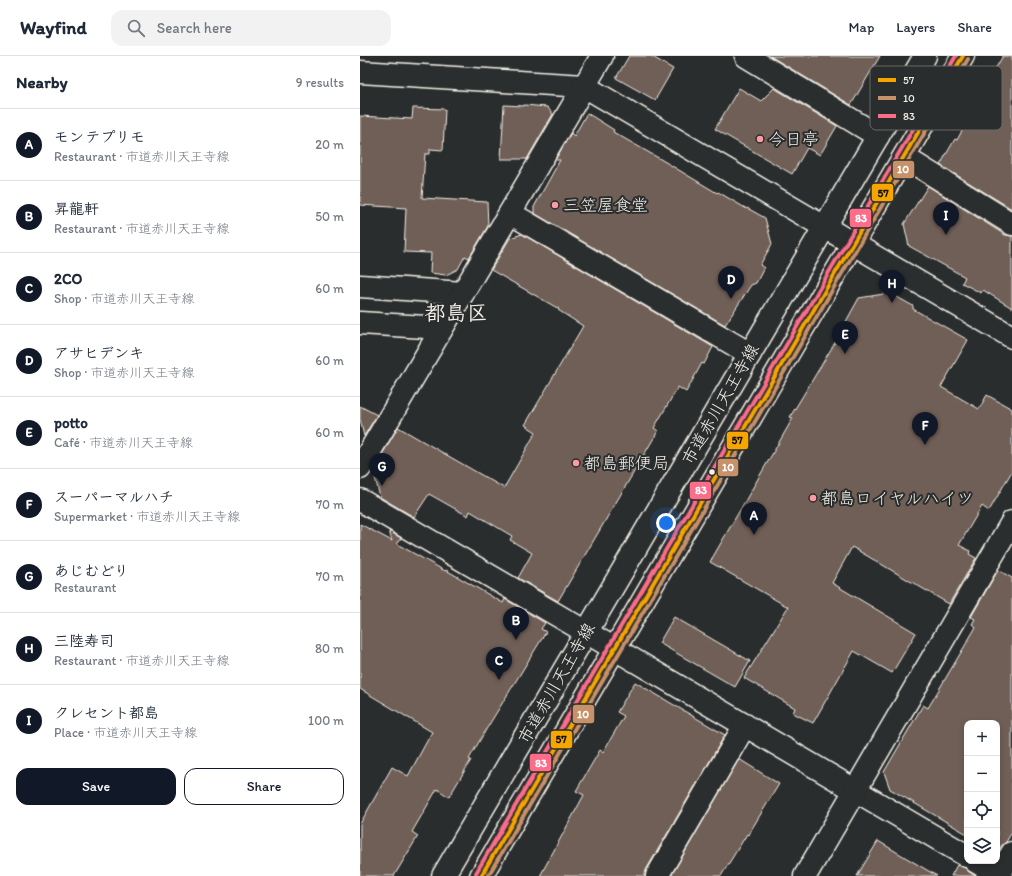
<!DOCTYPE html>
<html lang="en">
<head>
<meta charset="utf-8">
<style>
  :root { --surface:#fff; --page:#f2f2f3; --text:#1f2937; --muted:#747a83; --line:#e0e1e3; --accent:#111827 }
  body { margin:0; font-family:Itim,"Klee One",sans-serif; background:var(--page); color:var(--text) }
  .controls { position:absolute; right:12px; bottom:12px; display:grid; overflow:hidden; border-radius:8px; box-shadow:0 2px 6px #0003 }
  .controls button { width:36px; height:36px; display:grid; place-items:center; padding:0; border:0; border-bottom:1px solid var(--line); background:var(--surface); color:var(--text); font:20px sans-serif }
  .you { position:absolute; left:306px; top:467px; width:14px; height:14px; margin:-10px; border:3px solid #fff; border-radius:50%; background:#1a73e8; box-shadow:0 0 0 6px #1a73e833 }
  .badge { display:grid; place-items:center; width:26px; height:26px; border-radius:50%; background:var(--accent); color:#fff; font-size:13px; font-weight:700 }
  .pin { position:absolute; translate:-50% -33px; filter:drop-shadow(0 1px 2px #0008) }
  .pin::after { content:''; position:absolute; top:21px; width:14px; height:12px; background:inherit; clip-path:polygon(0 0,100% 0,50% 100%) }
  .list { margin:0; padding:0; list-style:none }
  h2 { display:flex; justify-content:space-between; align-items:center; height:52px; margin:0; padding:0 16px; font-size:17px }
  h2 small { font-size:13px; font-weight:400; color:var(--muted) }
  .list li { display:grid; grid-template-columns:26px 1fr auto; gap:12px; align-items:center; box-sizing:border-box; height:72px; padding:0 16px; border-top:1px solid var(--line) }
  .list b { display:block; font-size:15px; white-space:nowrap }
  .list p { margin:0; font-size:13px; white-space:nowrap; color:var(--muted) }
  .list em { font-size:13px; font-style:normal; color:var(--muted) }
  .actions { display:flex; gap:8px; padding:12px 16px }
  .actions a { flex:1; padding:9px 0; border:1px solid var(--accent); border-radius:12px; text-align:center; font-size:14px; color:var(--accent) }
  .actions .main { background:var(--accent); color:#fff }
  .icon { flex:none; width:22px; height:22px; fill:none; stroke:currentColor; stroke-width:2; stroke-linecap:round; stroke-linejoin:round }
  .map { position:relative; flex:none; width:652px; height:820px; overflow:hidden }
  header { display:flex; align-items:center; gap:24px; box-sizing:border-box; height:56px; padding:0 20px; background:var(--surface); border-bottom:1px solid var(--line) }
  header strong { font-size:19px }
  nav { display:flex; gap:22px; margin-inline-start:auto; font-size:14px }
  .search { width:280px; height:36px; background:var(--page); display:flex; align-items:center; gap:10px; box-sizing:border-box; padding:0 14px; border-radius:12px; color:var(--muted); font-size:15px }
  main { display:flex }
  aside { flex:1; background:var(--surface) }
  .map>svg:first-child { display:block }
  .building { fill:#6f5e56; stroke:#f4f1e8 }
  .lines { fill:none; stroke-linecap:round; stroke-linejoin:round }
  .minor-casing { stroke:#f4f1e8; stroke-width:25 }
  .major-casing { stroke:#f4f1e8; stroke-width:25 }
  .minor { stroke:#2a2d2e; stroke-width:22 }
  .major { stroke:#2a2d2e; stroke-width:22 }
  .bus-1-casing { stroke:#2a2d2e; stroke-width:7 }
  .bus-2-casing { stroke:#2a2d2e; stroke-width:7 }
  .bus-3-casing { stroke:#2a2d2e; stroke-width:7 }
  .bus-1 { stroke:#f7a600; stroke-width:4 }
  .bus-2 { stroke:#c7916a; stroke-width:4 }
  .bus-3 { stroke:#fb6d88; stroke-width:4 }
  .poi-dot { fill:#ff9aa2; stroke:#2a2d2e; stroke-width:1.5 }
  .bus-dot { fill:#f4f1e8; stroke:#2a2d2e; stroke-width:1.5 }
  .labels { text-anchor:middle; stroke-width:4; stroke-linejoin:round; paint-order:stroke }
  .poi-label { font-size:17px; fill:#f4f1e8; stroke:#2a2d2e; text-anchor:start }
  .street-label { font-size:17px; fill:#f4f1e8; stroke:#2a2d2e }
  .district-label { font-size:21px; font-weight:bold; fill:#f4f1e8; stroke:#2a2d2e }
  .key { fill:#2a2d2e; stroke:#676866; stroke-width:1 }
  .key-label { font-size:11px; fill:#f4f1e8 }
  .line-badge { stroke:#2a2d2e; stroke-width:1.5 }
  .badge-label { font-size:11px; text-anchor:middle; font-weight:bold; fill:#fff }
  .pale-badge-label { font-size:11px; text-anchor:middle; font-weight:bold; fill:#111 }
</style>
</head>
<body>
<header>
<strong>Wayfind</strong>
<div class="search"><svg class="icon" aria-label="search" viewBox="0 0 24 24"><circle cx="10" cy="10" r="6"/><path d="M15 15l6 6"/></svg>Search here</div>
<nav><a>Map</a><a>Layers</a><a>Share</a></nav>
</header>
<main>
<aside>
<h2>Nearby<small>9 results</small></h2>
<ul class="list">
<li><span class="badge">A</span><div><b>モンテプリモ</b><p>Restaurant · 市道赤川天王寺線</p></div><em>20 m</em></li>
<li><span class="badge">B</span><div><b>昇龍軒</b><p>Restaurant · 市道赤川天王寺線</p></div><em>50 m</em></li>
<li><span class="badge">C</span><div><b>2CO</b><p>Shop · 市道赤川天王寺線</p></div><em>60 m</em></li>
<li><span class="badge">D</span><div><b>アサヒデンキ</b><p>Shop · 市道赤川天王寺線</p></div><em>60 m</em></li>
<li><span class="badge">E</span><div><b>potto</b><p>Café · 市道赤川天王寺線</p></div><em>60 m</em></li>
<li><span class="badge">F</span><div><b>スーパーマルハチ</b><p>Supermarket · 市道赤川天王寺線</p></div><em>70 m</em></li>
<li><span class="badge">G</span><div><b>あじむどり</b><p>Restaurant</p></div><em>70 m</em></li>
<li><span class="badge">H</span><div><b>三陸寿司</b><p>Restaurant · 市道赤川天王寺線</p></div><em>80 m</em></li>
<li><span class="badge">I</span><div><b>クレセント都島</b><p>Place · 市道赤川天王寺線</p></div><em>100 m</em></li>
</ul>
<div class="actions"><a class="main">Save</a><a>Share</a></div>
</aside>
<div class="map">
<svg width="652" height="820" viewBox="0 0 652 820">
  <rect width="100%" height="100%" fill="#2a2d2e"/>
  <filter id="ink" filterUnits="userSpaceOnUse"><feTurbulence type="fractalNoise" baseFrequency=".025" numOctaves="2"/><feDisplacementMap in="SourceGraphic" scale="8" xChannelSelector="R" yChannelSelector="G"/><feConvolveMatrix kernelMatrix="1 2 1 2 8 2 1 2 1" color-interpolation-filters="sRGB"/></filter>
  <g filter="url(#ink)">
    <!-- building -->
    <g class="building">
      <polygon points="269,0 291,0 313,13 295,44 256,22"/>
      <polygon points="410,0 520,0 491,49"/>
      <polygon points="643,0 652,0 652,153 580,109 595,83 597,84 630,24 629,23"/>
      <polygon points="379,32 401,45 414,32 477,70 460,99 447,92 432,118 355,73"/>
      <polygon points="144,49 164,50 164,49 187,51 193,58 167,103 141,103"/>
      <polygon points="53,52 85,53 83,94 70,93 70,98 65,98 62,142 127,146 128,170 109,202 105,200 98,213 86,219 70,217 71,197 44,196 46,152 0,149 0,60 52,63"/>
      <polygon points="227,57 254,74 253,76 302,104 357,137 358,136 387,153 387,152 405,162 412,188 400,209 404,212 396,227 391,229 365,269 174,157 174,151 200,104 195,104 211,77 214,80"/>
      <polygon points="568,130 645,179 652,180 652,252 623,234 621,237 602,227 605,221 549,190 544,168"/>
      <polygon points="162,178 353,291 344,308 342,307 326,336 318,331 294,372 298,375 198,545 158,522 172,497 150,484 152,480 110,455 108,460 69,438 54,461 20,441 13,414 38,371 144,432 176,376 165,369 223,270 198,254 199,253 131,214 150,182"/>
      <polygon points="530,237 553,250 553,253 608,284 581,331 619,353 627,339 652,353 652,415 629,455 622,450 599,489 610,495 609,498 616,502 589,548 492,491 472,527 556,577 532,617 494,595 453,667 433,657 435,652 384,622 428,551 350,506 433,362 430,361 485,270 484,269 499,242"/>
      <polygon points="0,350 17,359 4,380 0,363"/>
      <polygon points="0,468 32,485 29,475 41,482 37,488 85,515 86,514 143,547 145,543 185,567 181,573 186,576 127,672 109,703 111,704 89,741 77,733 52,776 58,780 34,820 0,820 0,768 32,711 48,720 72,676 0,633"/>
      <polygon points="638,514 652,522 652,776 646,786 641,790 637,798 637,667 607,667 607,778 530,733 524,716 563,649 568,652 616,571 612,568 615,563 611,561"/>
      <polygon points="314,561 390,605 375,631 299,587"/>
      <polygon points="275,626 365,679 286,814 285,820 180,820 224,739 216,735 240,694 243,696 264,660 257,656"/>
      <polygon points="379,703 419,728 388,779 387,778 361,820 311,820"/>
      <polygon points="518,785 577,820 497,820"/>
      <polygon points="597,809 605,812 609,816 616,820 591,820"/>
    </g>
    <g class="lines">
      <!-- minor casing -->
      <g class="minor-casing">
        <g id="minor">
          <polyline points="386,0 518,80"/>
          <polyline points="0,16 224,30 652,281"/>
          <polyline points="544,101 652,168"/>
          <polyline points="150,157 390,298"/>
          <polyline points="0,230 103,237"/>
          <polyline points="0,267 82,272"/>
          <polyline points="0,412 242,0"/>
          <polyline points="0,444 226,576 607,800"/>
          <polyline points="615,805 640,820"/>
          <polyline points="639,819 652,797"/>
          <polyline points="297,820 385,669"/>
          <polyline points="445,820 652,466"/>
        </g>
      </g>
      <!-- major casing -->
      <g class="major-casing">
        <g id="major">
          <polyline points="83,820 565,0"/>
          <polyline points="121,820 603,0"/>
        </g>
      </g>
      <!-- minor -->
      <use href="#minor" class="minor"/>
      <!-- major -->
      <use href="#major" class="major"/>
      <!-- bus-1 casing -->
      <g class="bus-1-casing">
        <polyline id="bus-1" points="121,820 603,0"/>
      </g>
      <!-- bus-2 casing -->
      <g class="bus-2-casing">
        <polyline id="bus-2" points="128,820 608,3"/>
      </g>
      <!-- bus-3 casing -->
      <g class="bus-3-casing">
        <polyline id="bus-3" points="116,817 596,0"/>
      </g>
      <!-- bus-1 -->
      <use href="#bus-1" class="bus-1"/>
      <!-- bus-2 -->
      <use href="#bus-2" class="bus-2"/>
      <!-- bus-3 -->
      <use href="#bus-3" class="bus-3"/>
    </g>
  </g>
  <!-- markers -->
  <g class="poi-dot">
    <circle cx="400" cy="83" r="4"/>
    <circle cx="195" cy="149" r="4"/>
    <circle cx="216" cy="407" r="4"/>
    <circle cx="453" cy="442" r="4"/>
  </g>
  <circle class="bus-dot" cx="352" cy="416" r="3.5"/>
  <g class="labels">
    <!-- poi labels -->
    <g class="poi-label">
      <text x="408" y="89">今日亭</text>
      <text x="203" y="155">三笠屋食堂</text>
      <text x="224" y="413">都島郵便局</text>
      <text x="461" y="448">都島ロイヤルハイツ</text>
    </g>
    <!-- street labels -->
    <g class="street-label">
      <text transform="translate(360 348) rotate(-60)" y="6">市道赤川天王寺線</text>
      <text transform="translate(196 627) rotate(-60)" y="6">市道赤川天王寺線</text>
    </g>
    <!-- district labels -->
    <g class="district-label">
      <text x="96" y="264">都島区</text>
    </g>
  </g>
  <!-- legend -->
  <rect x="510" y="10" width="132" height="64" rx="6" class="key"/>
  <rect x="518" y="22" width="18" height="4" fill="#f7a600"/>
  <rect x="518" y="40" width="18" height="4" fill="#c7916a"/>
  <rect x="518" y="58" width="18" height="4" fill="#fb6d88"/>
  <g class="key-label">
    <text x="543" y="28">57</text>
    <text x="543" y="46">10</text>
    <text x="543" y="64">83</text>
  </g>
  <g class="line-badge">
    <rect x="532" y="104" width="23" height="19" rx="4" fill="#c7916a"/>
    <rect x="511" y="127" width="23" height="19" rx="4" fill="#f7a600"/>
    <rect x="489" y="152" width="23" height="20" rx="4" fill="#fb6d88"/>
    <rect x="366" y="375" width="23" height="19" rx="4" fill="#f7a600"/>
    <rect x="357" y="402" width="22" height="19" rx="4" fill="#c7916a"/>
    <rect x="329" y="425" width="23" height="19" rx="4" fill="#fb6d88"/>
    <rect x="212" y="648" width="23" height="20" rx="4" fill="#c7916a"/>
    <rect x="190" y="674" width="23" height="19" rx="4" fill="#f7a600"/>
    <rect x="169" y="697" width="23" height="19" rx="4" fill="#fb6d88"/>
  </g>
  <g class="badge-label">
    <text x="543" y="117">10</text>
    <text x="501" y="166">83</text>
    <text x="368" y="415">10</text>
    <text x="341" y="438">83</text>
    <text x="223" y="662">10</text>
    <text x="181" y="711">83</text>
  </g>
  <g class="pale-badge-label">
    <text x="523" y="141">57</text>
    <text x="377" y="388">57</text>
    <text x="201" y="687">57</text>
  </g>
</svg>
<div class="controls">
<button>+</button>
<button>−</button>
<button><svg class="icon" aria-label="locate" viewBox="0 0 24 24"><circle cx="12" cy="12" r="6"/><path d="M12 2v4M12 18v4M2 12h4M18 12h4"/></svg></button>
<button><svg class="icon" aria-label="layers" viewBox="0 0 24 24"><path d="M12 4l9 5-9 5-9-5zM3 14l9 5 9-5"/></svg></button>
</div>
<div class="you"></div>
<div class="pin badge" style="left:394px;top:479px">A</div>
<div class="pin badge" style="left:156px;top:584px">B</div>
<div class="pin badge" style="left:139px;top:624px">C</div>
<div class="pin badge" style="left:371px;top:243px">D</div>
<div class="pin badge" style="left:485px;top:298px">E</div>
<div class="pin badge" style="left:565px;top:389px">F</div>
<div class="pin badge" style="left:22px;top:430px">G</div>
<div class="pin badge" style="left:532px;top:247px">H</div>
<div class="pin badge" style="left:586px;top:179px">I</div>
</div>
</main>
</body>
</html>
